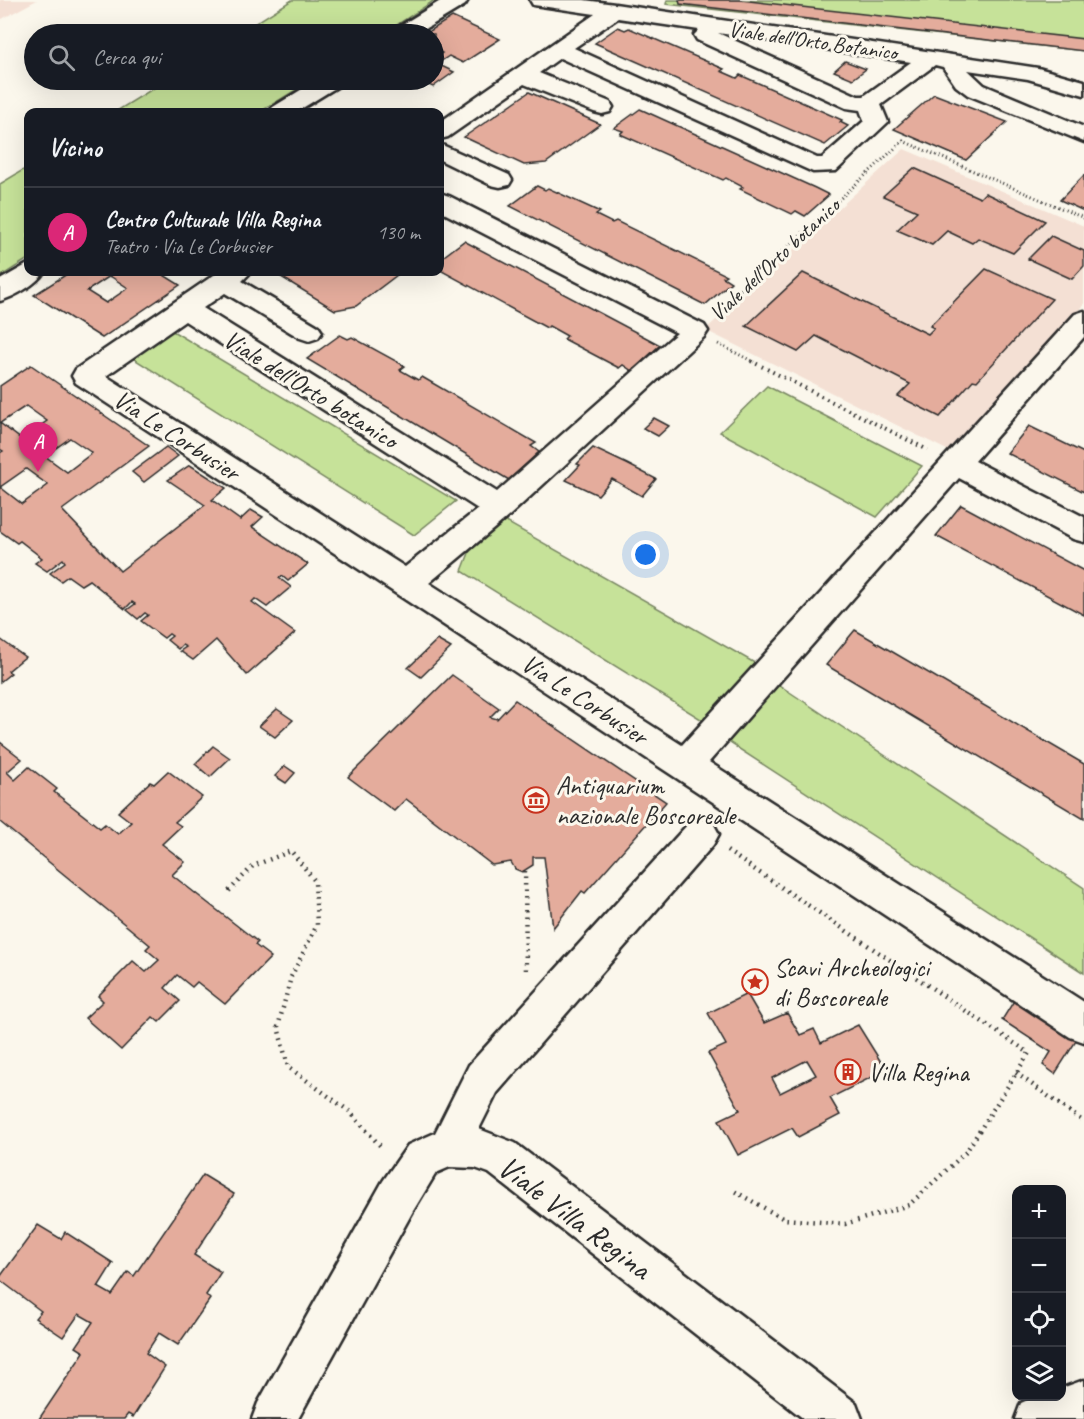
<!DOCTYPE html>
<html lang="it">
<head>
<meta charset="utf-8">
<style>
  :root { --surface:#171b24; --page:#20242c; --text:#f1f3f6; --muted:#9ea1a6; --line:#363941; --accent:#db2777 }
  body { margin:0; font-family:Caveat,sans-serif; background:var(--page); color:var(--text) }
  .controls { position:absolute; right:18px; bottom:18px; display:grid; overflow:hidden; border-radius:12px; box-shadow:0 6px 24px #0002 }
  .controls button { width:54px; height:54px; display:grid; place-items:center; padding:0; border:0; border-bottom:2px solid var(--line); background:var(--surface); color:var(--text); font:30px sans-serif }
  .you { position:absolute; left:646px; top:555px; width:21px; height:21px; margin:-15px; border:4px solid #fff; border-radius:50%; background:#1a73e8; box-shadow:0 0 0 9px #1a73e833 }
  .badge { display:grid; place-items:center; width:39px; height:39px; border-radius:50%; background:var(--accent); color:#fff; font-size:20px; font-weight:700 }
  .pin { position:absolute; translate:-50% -50px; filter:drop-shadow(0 2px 3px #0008) }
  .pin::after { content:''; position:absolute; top:32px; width:21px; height:18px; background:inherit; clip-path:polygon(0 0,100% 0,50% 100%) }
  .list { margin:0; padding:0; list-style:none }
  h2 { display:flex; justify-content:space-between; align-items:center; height:78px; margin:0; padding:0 24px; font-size:26px }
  h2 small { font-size:20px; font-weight:400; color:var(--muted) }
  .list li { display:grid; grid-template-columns:39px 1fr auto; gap:18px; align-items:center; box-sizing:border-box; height:90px; padding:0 24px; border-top:2px solid var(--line) }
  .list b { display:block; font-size:22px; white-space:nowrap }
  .list p { margin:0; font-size:20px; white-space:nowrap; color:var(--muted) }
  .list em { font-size:20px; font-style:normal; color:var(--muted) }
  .icon { flex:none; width:33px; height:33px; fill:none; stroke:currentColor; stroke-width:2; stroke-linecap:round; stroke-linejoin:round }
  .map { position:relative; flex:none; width:1084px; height:1419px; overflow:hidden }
  .search { position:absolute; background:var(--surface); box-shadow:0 6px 24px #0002; left:24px; top:24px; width:420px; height:66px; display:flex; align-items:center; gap:15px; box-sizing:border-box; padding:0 21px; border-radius:33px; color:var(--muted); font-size:22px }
  .panel { position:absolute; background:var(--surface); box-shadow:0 6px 24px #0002; left:24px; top:108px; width:420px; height:168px; border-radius:12px }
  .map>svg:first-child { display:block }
  .built { fill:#f4e0d4 }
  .green { fill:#c6e299; stroke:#788662; stroke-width:1.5 }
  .building { fill:#e4ac9c; stroke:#2b2b2b; stroke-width:1.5; fill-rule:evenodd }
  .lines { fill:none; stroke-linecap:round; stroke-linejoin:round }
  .minor-casing { stroke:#2b2b2b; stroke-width:5 }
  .path-far2 { stroke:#2b2b2b; stroke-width:3; stroke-dasharray:1 3; stroke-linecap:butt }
  .path-far1 { stroke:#2b2b2b; stroke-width:4; stroke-dasharray:1.5 4.5; stroke-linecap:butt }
  .path { stroke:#2b2b2b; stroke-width:4.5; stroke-dasharray:1.5 5; stroke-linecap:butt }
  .minor { fill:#fbf7ec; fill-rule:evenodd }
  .labels { text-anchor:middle; stroke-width:6; stroke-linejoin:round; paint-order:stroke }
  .far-street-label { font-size:22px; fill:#2b2b2b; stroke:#fbf7ec }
  .street-label { font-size:26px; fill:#2b2b2b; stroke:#fbf7ec }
  .poi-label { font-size:26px; fill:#2b2b2b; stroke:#fbf7ec; text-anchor:start }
  .near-street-label { font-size:32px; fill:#2b2b2b; stroke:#fbf7ec }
</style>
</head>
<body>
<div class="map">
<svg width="1084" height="1419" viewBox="0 0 1084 1419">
  <rect width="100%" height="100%" fill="#fbf7ec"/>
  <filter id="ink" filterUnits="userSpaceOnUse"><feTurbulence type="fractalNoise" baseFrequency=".0167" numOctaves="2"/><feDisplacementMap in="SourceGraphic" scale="12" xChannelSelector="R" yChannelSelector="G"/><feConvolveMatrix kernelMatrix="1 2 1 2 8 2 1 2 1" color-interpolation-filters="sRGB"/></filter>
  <g filter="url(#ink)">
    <!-- built -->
    <g class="built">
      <polygon points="0,0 37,0 0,20"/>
      <polygon points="904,149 1084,226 1084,305 953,453 705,330"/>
    </g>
    <!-- green -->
    <g class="green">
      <polygon points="292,0 435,0 383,34 238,34"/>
      <polygon points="667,0 1084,0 1084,51 666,4"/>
      <polygon points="167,80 312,80 260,112 115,112"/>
      <polygon points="28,167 28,259 0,277 0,184"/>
      <polygon points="171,330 456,501 414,535 131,357"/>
      <polygon points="767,386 922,466 877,517 720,432"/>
      <polygon points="501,519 760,666 712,726 462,571 471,548"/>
      <polygon points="779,685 1084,888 1084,973 727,741"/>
    </g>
    <!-- building -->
    <g class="building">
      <polygon points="679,0 740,0 1084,39 1084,51 680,4"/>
      <polygon points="452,17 500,39 463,63 449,56 437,64 454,72 433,87 420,81 434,80 434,58 442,53 434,49 434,34 425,34"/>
      <polygon points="618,27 625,30 629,28 724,69 721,71 737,78 740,75 842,120 840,122 848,126 825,145 595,43"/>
      <polygon points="845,61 866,69 853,79 834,71"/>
      <polygon points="529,92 600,124 546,163 524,165 464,137"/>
      <polygon points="934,94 1007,122 966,160 894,129"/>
      <polygon points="640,109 815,188 829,195 805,216 796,211 792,214 740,189 743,187 726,178 723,180 620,134 623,131 614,128"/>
      <polygon points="914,168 980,198 985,193 1045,221 1013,253 978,238 972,243 947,231 932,245 897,230 917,211 883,196"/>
      <polygon points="1084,175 1084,211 1060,200"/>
      <polygon points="537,186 545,190 548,188 600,212 596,215 612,223 616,221 726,275 723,277 731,282 705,305 510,206"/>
      <polygon points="1051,236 1084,251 1084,266 1072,279 1028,259"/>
      <polygon points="464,241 660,345 632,371 623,365 619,368 564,339 567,336 549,326 547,328 440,270 443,269 440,267 440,259"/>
      <polygon points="986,269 1052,299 977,381 973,380 940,417 898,396 910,384 816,336 798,352 746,326 803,273 928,334 934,328 930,326"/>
      <path d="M70 272H159L180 285 102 338 34 295ZM110 276 128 288 106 303 87 291Z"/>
      <polygon points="273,272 401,272 356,306 335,310"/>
      <polygon points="340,335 348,339 352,337 405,366 400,370 418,380 422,377 536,443 531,446 539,452 509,480 307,359"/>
      <path d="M31 365 149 446 62 510 120 571 205 505 168 480 190 465 226 488 212 500 240 520 251 510 263 517 252 527 308 564 288 581 282 576 279 578 291 587 267 607 255 599 252 602 295 633 247 675 216 640 193 660 180 651 186 647 182 645 178 649 167 640 172 636 169 634 164 638 141 621 148 615 145 613 138 619 127 610 135 604 132 602 125 609 89 580 81 585 68 576 61 581 50 573 65 562 63 559 47 571 35 563 42 558 20 541 17 543 0 531V487L22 504 48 485 26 469 0 487V453L3 451 0 449V386ZM26 406 47 421 21 439 0 423ZM70 438 92 453 67 472 45 456Z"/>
      <polygon points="654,418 669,426 658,436 643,428"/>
      <polygon points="1029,426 1084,453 1084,492 1007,453"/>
      <polygon points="166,447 178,456 144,482 132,472"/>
      <polygon points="593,448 627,464 656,479 642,496 612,479 598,495 566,480 580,465 577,464"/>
      <polygon points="961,505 1084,571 1084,615 936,536"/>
      <polygon points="855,630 1084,764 1084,819 826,665"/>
      <polygon points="0,639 25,657 8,671 11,673 0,682"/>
      <polygon points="437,640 451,648 421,677 408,668"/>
      <polygon points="452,675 499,708 490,717 497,719 515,700 666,802 585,893 582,891 553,928 544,857 533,857 533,865 522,872 515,869 511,862 492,865 406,799 394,811 348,777"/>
      <polygon points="277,709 293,720 275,737 259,726"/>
      <polygon points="0,742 22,759 7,772 15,780 29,767 57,789 54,792 100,828 105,824 118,834 131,822 118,812 150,782 154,784 168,771 202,797 175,822 181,826 162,844 185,862 172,875 258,942 255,945 271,957 225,1004 197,982 192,987 177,975 165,988 180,1001 159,1022 153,1017 121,1050 85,1018 103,1001 98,996 133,961 146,972 159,960 146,949 150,945 0,822"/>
      <polygon points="213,746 230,758 210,777 195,764"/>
      <polygon points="285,766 295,773 286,783 275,776"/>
      <path d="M747 994 764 1023 787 1013 800 1035 814 1029 821 1043 858 1025 886 1070 830 1098 840 1115 798 1137 792 1128 738 1155 719 1120 740 1110 708 1053 726 1045 708 1013ZM807 1060 816 1075 780 1093 772 1078Z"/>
      <polygon points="1015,999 1076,1041 1055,1074 1043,1065 1051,1052 1002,1020"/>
      <polygon points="203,1175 234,1194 194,1255 221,1272 206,1295 210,1299 178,1345 159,1333 146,1353 165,1367 133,1417 128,1414 124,1419 39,1419 84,1352 76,1347 93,1322 79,1314 63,1337 35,1318 41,1311 0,1280 0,1277 38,1225 61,1239 65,1232 113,1263 98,1287 112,1295 128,1272 134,1276"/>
    </g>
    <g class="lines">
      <!-- minor casing -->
      <g class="minor-casing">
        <g id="minor">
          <polygon points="442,0 468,0 465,5 417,34 392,34 395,29"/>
          <path d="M530 0H584L615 4 1038 68 1084 81V95L1028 79 968 70 984 85 1084 127V142L968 95 956 86 943 67 935 65 881 105 888 122 836 171 813 172 560 58 539 73 610 102 613 107 610 112 602 114 594 112 524 84 448 137 440 139V122L595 14 541 6 533 5ZM618 18 699 30 694 35 697 40 846 108 860 110 864 121 822 158H817L574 48ZM718 33 911 62 864 96H858Z"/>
          <polygon points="317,80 343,80 340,85 296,112 269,112 273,107"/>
          <polygon points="440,144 509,175 512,180 509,185 500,187 491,185 440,160"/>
          <path d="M440 193 449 196 704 325 708 331 704 337 509 516 429 583 682 745 1075 314 1084 311V337L975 461 1084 517V542L1073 539 959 478 709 762 1084 1002V1042L1070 1037 76 383 72 376 76 369 214 275 221 272H251L242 281 318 326 322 332 318 338 309 341 300 338 225 293 203 308 497 492 677 333 440 211ZM185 321 478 509 405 567 106 376Z"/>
          <path d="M28 264V272H44C37 284 14 297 0 301V280Z"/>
          <polygon points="701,819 713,823 719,834 713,845 497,1093 479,1129 515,1143 856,1403 862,1419 804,1419 489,1173 475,1168 450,1167 436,1173 413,1211 298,1419 252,1419 258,1403 383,1181 408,1145 435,1133 469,1065 689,823"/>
          <polygon points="1084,1380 1084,1419 1015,1419 1021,1403 1037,1396 1062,1396 1062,1388"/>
        </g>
      </g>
      <!-- path-far2 -->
      <g class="path-far2">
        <polyline points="714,314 903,141 1084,218"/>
        <polyline points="718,344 754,362"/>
      </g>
      <!-- path-far1 -->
      <polyline class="path-far1" points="751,361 928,450"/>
      <!-- path -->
      <g class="path">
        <polyline points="727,851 1029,1053 966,1152 909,1205 845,1224 784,1219 734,1191"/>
        <polyline points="525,871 526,975"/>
        <polyline points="229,891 253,866 291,851 315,881 317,925 291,977 278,1027 288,1067 349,1111 383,1149"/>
        <polyline points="1016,1073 1084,1122"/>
      </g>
      <!-- minor -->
      <use href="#minor" class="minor"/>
    </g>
  </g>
  <!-- icons -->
  <defs>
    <g id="museum-ring" transform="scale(1.35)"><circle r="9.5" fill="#fbf7ec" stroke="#c8321e" stroke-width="1.5"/><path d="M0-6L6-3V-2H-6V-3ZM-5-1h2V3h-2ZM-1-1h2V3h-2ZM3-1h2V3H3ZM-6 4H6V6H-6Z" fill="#c8321e"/></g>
    <g id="sight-ring" transform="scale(1.35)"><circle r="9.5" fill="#fbf7ec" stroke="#c8321e" stroke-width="1.5"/><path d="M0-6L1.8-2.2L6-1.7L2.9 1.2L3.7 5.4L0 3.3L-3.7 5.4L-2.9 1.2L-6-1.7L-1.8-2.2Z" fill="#c8321e"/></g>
    <g id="building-ring" transform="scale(1.35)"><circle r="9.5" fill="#fbf7ec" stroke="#c8321e" stroke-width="1.5"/><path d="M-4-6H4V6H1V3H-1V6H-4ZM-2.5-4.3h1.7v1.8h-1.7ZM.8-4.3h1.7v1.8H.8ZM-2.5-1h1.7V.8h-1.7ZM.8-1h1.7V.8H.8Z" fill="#c8321e"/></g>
  </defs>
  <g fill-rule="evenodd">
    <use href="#museum-ring" x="536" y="800"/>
    <use href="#sight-ring" x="755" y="982"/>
    <use href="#building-ring" x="848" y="1072"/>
  </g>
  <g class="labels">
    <!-- far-street labels -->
    <g class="far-street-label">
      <text transform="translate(813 40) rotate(8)" y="8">Viale dell'Orto Botanico</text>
      <text transform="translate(774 259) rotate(-43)" y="8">Viale dell'Orto botanico</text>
    </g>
    <!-- street labels -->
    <g class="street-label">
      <text transform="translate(311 389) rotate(32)" y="9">Viale dell'Orto botanico</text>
      <text transform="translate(177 435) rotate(33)" y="9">Via Le Corbusier</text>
      <text transform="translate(585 699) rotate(33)" y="9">Via Le Corbusier</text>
    </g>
    <!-- poi labels -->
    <g class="poi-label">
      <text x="556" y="794">Antiquarium<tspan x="556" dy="30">nazionale Boscoreale</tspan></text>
      <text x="774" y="976">Scavi Archeologici<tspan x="774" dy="30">di Boscoreale</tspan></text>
      <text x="868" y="1081">Villa Regina</text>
    </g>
    <!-- near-street labels -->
    <g class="near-street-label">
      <text transform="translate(575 1217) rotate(37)" y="11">Viale Villa Regina</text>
    </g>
  </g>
</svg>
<div class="controls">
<button>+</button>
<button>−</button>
<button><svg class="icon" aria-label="locate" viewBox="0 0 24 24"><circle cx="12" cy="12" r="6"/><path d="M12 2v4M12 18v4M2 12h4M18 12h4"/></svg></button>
<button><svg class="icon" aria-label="layers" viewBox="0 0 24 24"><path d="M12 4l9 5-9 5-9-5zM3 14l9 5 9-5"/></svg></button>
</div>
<div class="you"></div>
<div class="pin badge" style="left:38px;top:472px">A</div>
<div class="search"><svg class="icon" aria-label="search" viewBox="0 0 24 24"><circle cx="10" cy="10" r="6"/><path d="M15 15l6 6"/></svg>Cerca qui</div>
<section class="panel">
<h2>Vicino<small></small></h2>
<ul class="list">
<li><span class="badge">A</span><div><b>Centro Culturale Villa Regina</b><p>Teatro · Via Le Corbusier</p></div><em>130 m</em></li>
</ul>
</section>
</div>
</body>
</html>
